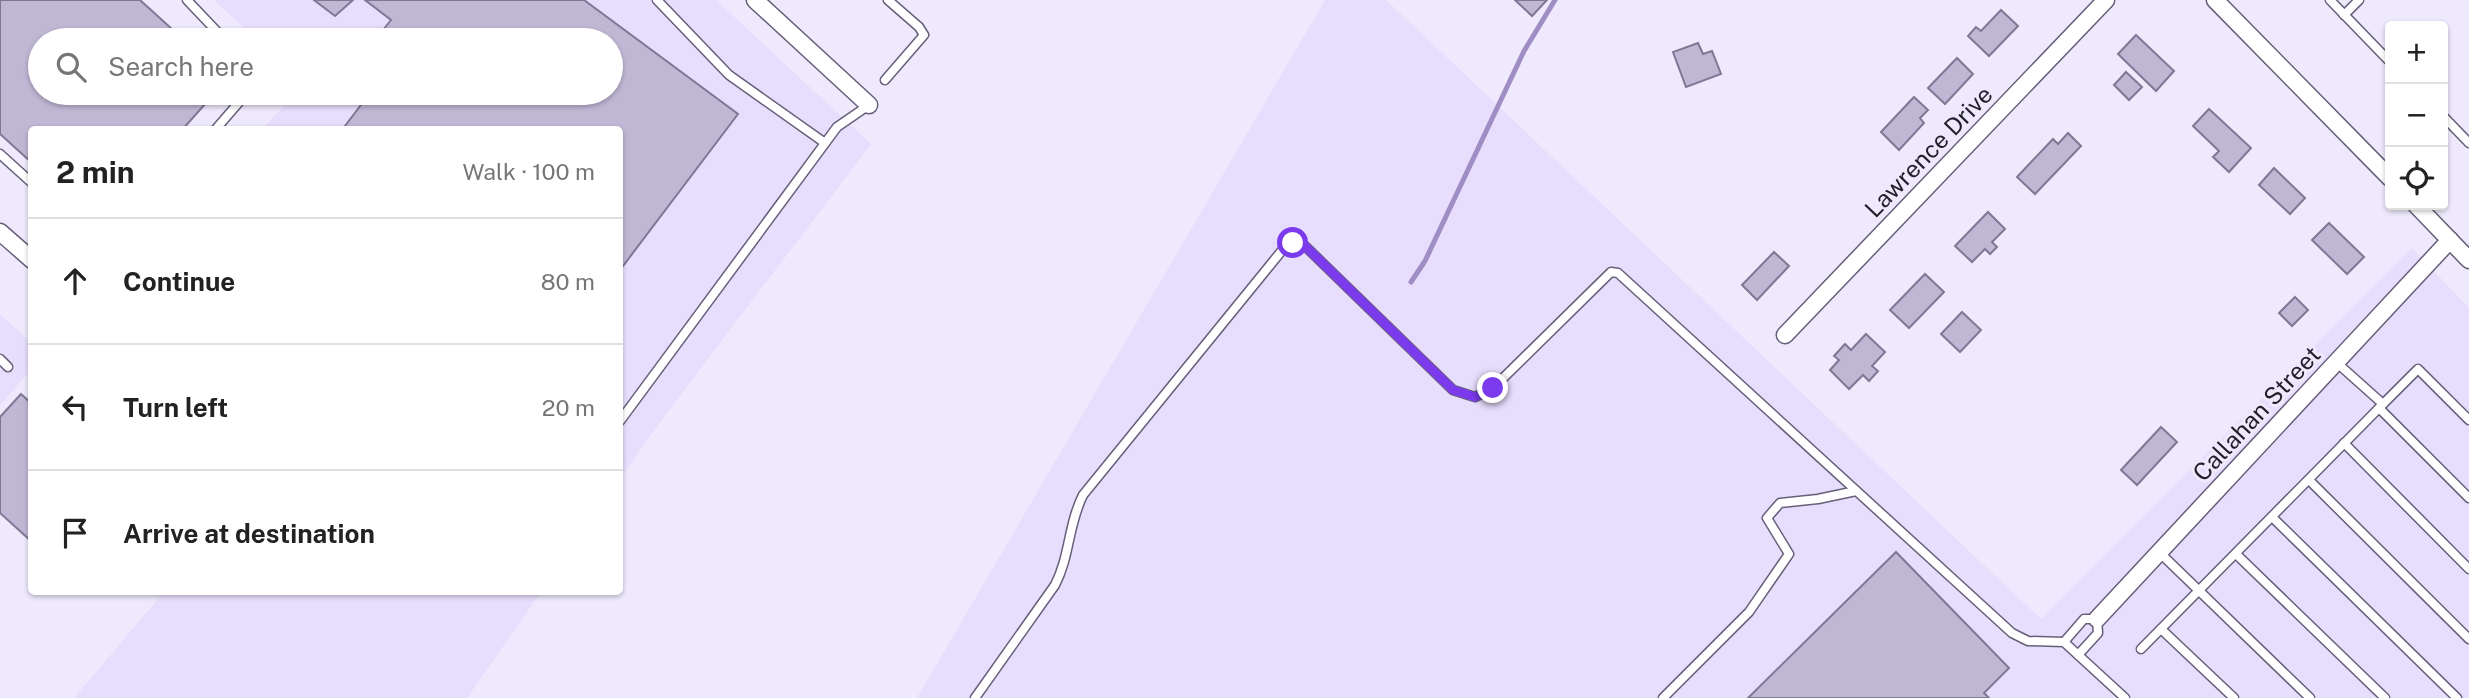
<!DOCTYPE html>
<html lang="en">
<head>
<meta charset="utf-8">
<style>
  :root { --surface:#fff; --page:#f6f6f6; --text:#222; --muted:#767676; --line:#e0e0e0 }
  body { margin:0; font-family:"Public Sans",sans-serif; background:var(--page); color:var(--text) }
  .controls { position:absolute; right:21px; top:21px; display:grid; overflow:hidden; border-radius:7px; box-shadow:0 2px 5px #0004 }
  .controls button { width:63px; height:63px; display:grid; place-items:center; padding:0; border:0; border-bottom:2px solid var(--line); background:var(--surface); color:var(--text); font:35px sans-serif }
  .stop { position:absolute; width:21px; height:21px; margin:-16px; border:5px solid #7c3aed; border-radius:50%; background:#fff }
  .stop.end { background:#7c3aed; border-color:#fff; box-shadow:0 2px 7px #0008 }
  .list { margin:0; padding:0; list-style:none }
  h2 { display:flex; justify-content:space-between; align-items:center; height:91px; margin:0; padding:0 28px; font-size:30px }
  h2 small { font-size:23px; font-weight:400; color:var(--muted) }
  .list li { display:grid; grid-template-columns:46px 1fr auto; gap:21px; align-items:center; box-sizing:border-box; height:126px; padding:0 28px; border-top:2px solid var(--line) }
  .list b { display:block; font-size:26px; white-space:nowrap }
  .list em { font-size:23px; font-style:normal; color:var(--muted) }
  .icon { flex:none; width:38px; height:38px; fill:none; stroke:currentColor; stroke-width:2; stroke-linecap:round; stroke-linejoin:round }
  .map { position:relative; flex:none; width:2469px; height:698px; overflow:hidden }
  .search { position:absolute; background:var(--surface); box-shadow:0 2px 5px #0004; left:28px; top:28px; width:595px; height:77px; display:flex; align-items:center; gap:18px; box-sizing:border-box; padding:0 24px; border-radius:38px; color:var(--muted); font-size:26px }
  .panel { position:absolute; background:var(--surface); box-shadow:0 2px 5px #0004; left:28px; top:126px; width:595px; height:469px; border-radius:7px }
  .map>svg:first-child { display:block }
  .built { fill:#e7defd }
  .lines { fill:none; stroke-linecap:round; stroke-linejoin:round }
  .stream { stroke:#9f8ec4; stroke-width:5 }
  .building { fill:#c0b7d5; stroke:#7f7793; stroke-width:2 }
  .lane-casing { stroke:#675f7a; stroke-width:11 }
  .street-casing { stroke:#675f7a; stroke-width:19 }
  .lane { stroke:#fff; stroke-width:8 }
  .street { stroke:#fff; stroke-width:16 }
  .route { stroke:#7c3aed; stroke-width:9 }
  .labels { text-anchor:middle; stroke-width:6; stroke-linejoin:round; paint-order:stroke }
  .street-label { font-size:24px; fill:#221f2a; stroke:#eee9fc }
</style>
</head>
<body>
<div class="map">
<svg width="2469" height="698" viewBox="0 0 2469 698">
  <rect width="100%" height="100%" fill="#eee9fc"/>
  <!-- built -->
  <g class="built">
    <polygon points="214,0 716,0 871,144 657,426 620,479 620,130 262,129 296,93 611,93 611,40 257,40"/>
    <polygon points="1325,0 1386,0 2041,619 2412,248 2469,308 2469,698 917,698"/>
    <polygon points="0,315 32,343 31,370 0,405"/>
    <polygon points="164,592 541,592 467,698 74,698"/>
  </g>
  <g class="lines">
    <!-- stream -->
    <polyline class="stream" points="1411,282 1425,261 1524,51 1555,0"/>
  </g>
  <!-- building -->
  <g class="building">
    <polygon points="0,0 140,0 184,40 40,40 40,93 215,93 182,130 32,130 32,163 0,134"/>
    <polygon points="314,0 353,0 335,16"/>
    <polygon points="365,0 584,0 738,114 620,270 620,130 342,130 370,93 611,93 611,40 375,40 391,20"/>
    <polygon points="1515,0 1547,0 1532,16"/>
    <polygon points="2001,10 2018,26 1989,56 1968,36 1976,27 1981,31"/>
    <polygon points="2136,35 2174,71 2156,91 2118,54"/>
    <polygon points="1698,43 1703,54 1712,51 1721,74 1686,87 1673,52"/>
    <polygon points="1957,58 1973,74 1945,104 1928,88"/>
    <polygon points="2126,72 2142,87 2129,100 2114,85"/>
    <polygon points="1914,97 1928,110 1920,118 1924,123 1899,150 1881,132"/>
    <polygon points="2209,109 2251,148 2229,172 2213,157 2219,151 2193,126"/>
    <polygon points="2068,133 2081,146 2035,194 2017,177 2053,139 2058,144"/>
    <polygon points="2274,168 2305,198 2290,214 2259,185"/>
    <polygon points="1988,212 2005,229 1992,242 1997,247 1990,254 1985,249 1972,262 1955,246"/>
    <polygon points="2329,223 2364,257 2347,274 2312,240"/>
    <polygon points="1774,252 1789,266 1757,300 1742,285"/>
    <polygon points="1925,274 1944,292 1909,328 1890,310"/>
    <polygon points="2295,297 2308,310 2292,326 2279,313"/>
    <polygon points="1962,312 1981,330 1960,352 1941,334"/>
    <polygon points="1866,334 1885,352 1872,366 1878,371 1869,381 1863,375 1849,389 1830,370 1839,360 1834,356 1845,344 1851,350"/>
    <polygon points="21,394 32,404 32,542 0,513 0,417"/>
    <polygon points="2161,427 2177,442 2137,485 2121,470"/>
    <polygon points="1896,552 2009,668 1984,693 1989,698 1748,698"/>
  </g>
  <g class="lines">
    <!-- lane casing -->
    <g class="lane-casing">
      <g id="lane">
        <polyline points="187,0 225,40"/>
        <polyline points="657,0 729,75 825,143"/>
        <polyline points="2330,0 2390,62"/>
        <polyline points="2344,15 2359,0"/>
        <polyline points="885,80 924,35 919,27 888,0"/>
        <polyline points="2443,116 2469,143"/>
        <polyline points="215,130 247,93"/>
        <polyline points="0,154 32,183"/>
        <polyline points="0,359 8,367"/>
        <polyline points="2383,404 2418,369 2469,420"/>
        <polyline points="2379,408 2469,498"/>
        <polyline points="620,421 837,127 869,105"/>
        <polyline points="2344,443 2469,569"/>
        <polyline points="2309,480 2469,639"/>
        <polyline points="2272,517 2457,698"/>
        <polyline points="2159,552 2310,698"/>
        <polyline points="2236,554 2385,698"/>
        <polyline points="2161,629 2234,698"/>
        <polyline points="2064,642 2084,619 2097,619 2098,633 2078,655"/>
        <polyline points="2141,649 2383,404 2336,362"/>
        <path d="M975 698 1055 585C1070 556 1068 525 1083 495L1284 248 1293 243 1305 246 1453 390 1475 397 1493 388 1611 272 1618 273 2012 633 2028 641 2064 642 2125 698"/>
        <polyline points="1663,698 1749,612 1789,554 1767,518 1780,503 1818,499 1856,491"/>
      </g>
    </g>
    <!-- street casing -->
    <g class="street-casing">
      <g id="street">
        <polyline points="755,0 869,105"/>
        <polyline points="2215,0 2390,178"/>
        <polyline points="2416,205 2469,260"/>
        <polyline points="0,232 32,260"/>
        <polyline points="1785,335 2106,0"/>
        <polyline points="2097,619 2450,240"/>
      </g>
    </g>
    <!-- lane -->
    <use href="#lane" class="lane"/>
    <!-- street -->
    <use href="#street" class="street"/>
  </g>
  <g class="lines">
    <!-- route -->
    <polyline class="route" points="1293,243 1305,246 1453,390 1475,397 1493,388"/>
  </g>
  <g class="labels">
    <!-- street labels -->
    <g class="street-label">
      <text transform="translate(1929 152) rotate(-46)" y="8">Lawrence Drive</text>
      <text transform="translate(2257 414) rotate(-47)" y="8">Callahan Street</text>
    </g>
  </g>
</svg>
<div class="controls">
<button>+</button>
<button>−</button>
<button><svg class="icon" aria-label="locate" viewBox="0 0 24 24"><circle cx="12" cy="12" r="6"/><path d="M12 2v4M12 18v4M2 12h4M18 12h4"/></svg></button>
</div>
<div class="stop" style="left:1293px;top:243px"></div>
<div class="stop end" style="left:1493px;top:388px"></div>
<div class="search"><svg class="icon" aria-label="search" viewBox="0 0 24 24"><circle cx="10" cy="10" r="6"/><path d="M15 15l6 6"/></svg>Search here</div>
<section class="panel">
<h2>2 min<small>Walk · 100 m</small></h2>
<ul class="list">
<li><svg class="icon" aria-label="ahead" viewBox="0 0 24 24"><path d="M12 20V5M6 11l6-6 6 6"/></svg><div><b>Continue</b></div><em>80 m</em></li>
<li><svg class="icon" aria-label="left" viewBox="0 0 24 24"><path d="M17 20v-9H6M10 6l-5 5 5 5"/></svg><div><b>Turn left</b></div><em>20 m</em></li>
<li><svg class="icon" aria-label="arrive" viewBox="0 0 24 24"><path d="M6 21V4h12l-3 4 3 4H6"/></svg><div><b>Arrive at destination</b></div></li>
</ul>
</section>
</div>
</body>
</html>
